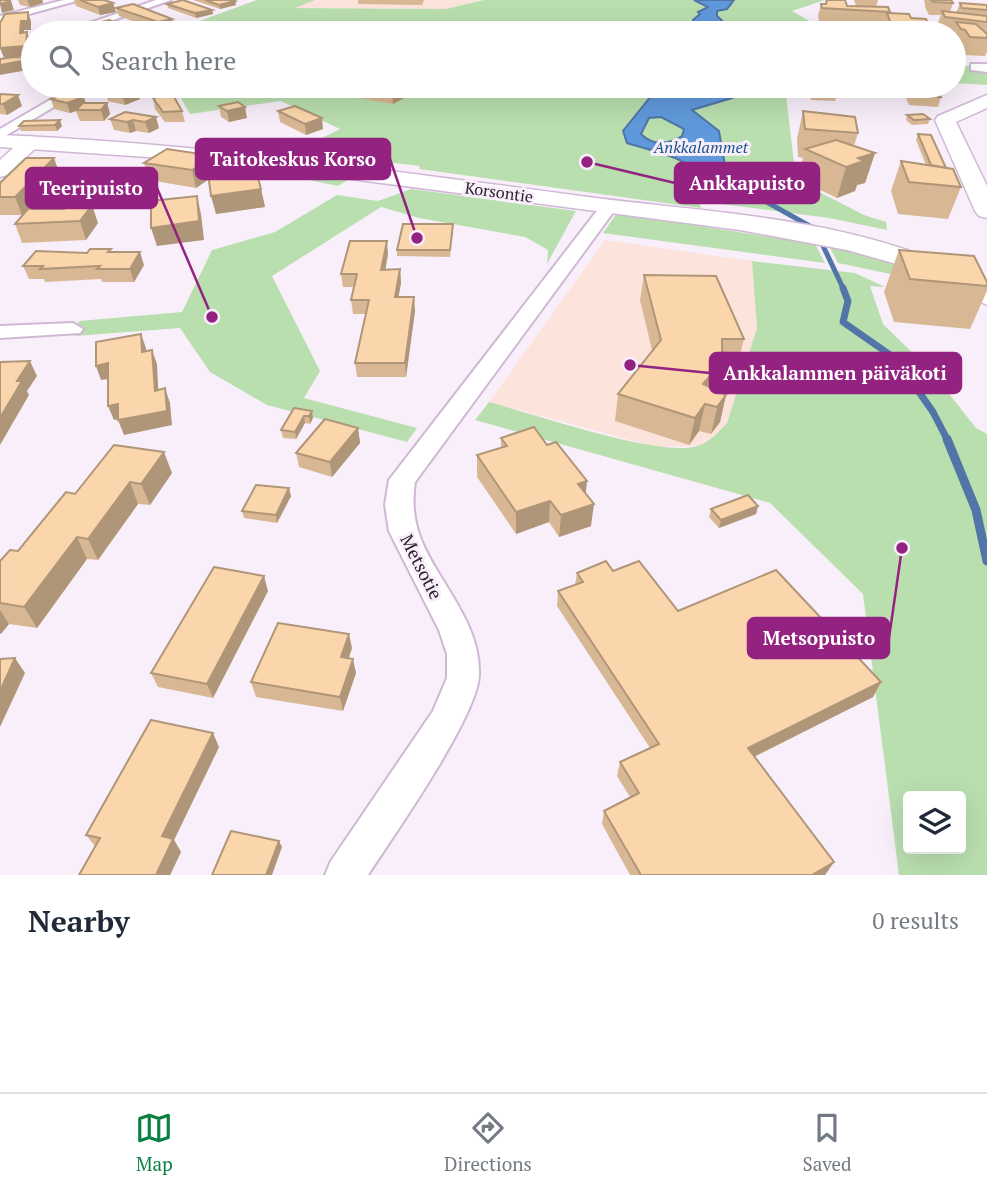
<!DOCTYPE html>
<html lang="en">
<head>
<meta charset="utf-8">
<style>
  :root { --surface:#fff; --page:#f6f6f7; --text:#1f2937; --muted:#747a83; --line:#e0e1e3; --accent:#0b8043 }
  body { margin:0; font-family:"PT Serif",serif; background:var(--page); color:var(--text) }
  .controls { position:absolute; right:21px; bottom:21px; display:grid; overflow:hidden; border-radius:7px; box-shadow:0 7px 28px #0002 }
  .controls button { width:63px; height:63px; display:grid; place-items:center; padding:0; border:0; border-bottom:2px solid var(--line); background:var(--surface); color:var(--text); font:35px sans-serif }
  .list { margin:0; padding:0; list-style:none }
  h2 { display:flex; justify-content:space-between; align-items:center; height:91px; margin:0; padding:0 28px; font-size:30px }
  h2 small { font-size:23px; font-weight:400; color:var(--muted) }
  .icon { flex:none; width:38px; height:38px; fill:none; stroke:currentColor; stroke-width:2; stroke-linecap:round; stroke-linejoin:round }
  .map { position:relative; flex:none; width:987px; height:875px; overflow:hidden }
  .search { position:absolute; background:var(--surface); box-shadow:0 7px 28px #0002; left:21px; right:21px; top:21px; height:77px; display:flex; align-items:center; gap:18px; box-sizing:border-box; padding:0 24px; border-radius:38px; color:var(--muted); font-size:26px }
  .sheet { height:217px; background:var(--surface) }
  nav { display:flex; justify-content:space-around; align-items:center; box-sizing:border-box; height:98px; border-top:2px solid var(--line); background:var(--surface); font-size:19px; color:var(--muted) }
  nav a { display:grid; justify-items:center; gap:4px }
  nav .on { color:var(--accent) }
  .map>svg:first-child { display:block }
  .education { fill:#fce3dc }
  .green { fill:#badfaf; fill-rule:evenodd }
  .water { fill:#6099db; stroke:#5075a6; stroke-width:2; fill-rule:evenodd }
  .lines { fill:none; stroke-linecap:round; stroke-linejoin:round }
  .stream-far2 { stroke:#5075a6; stroke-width:5 }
  .stream-far1 { stroke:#5075a6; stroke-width:7 }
  .stream { stroke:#5075a6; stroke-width:9 }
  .minor-casing { stroke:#d0b8d5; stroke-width:4 }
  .tertiary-casing { stroke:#d0b8d5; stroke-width:3 }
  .secondary-casing { stroke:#d0b8d5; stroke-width:3 }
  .minor { fill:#fff; fill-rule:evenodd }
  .tertiary { fill:#fff; fill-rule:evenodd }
  .secondary { fill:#fff; fill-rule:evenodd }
  .wall { fill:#d8b894 }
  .shaded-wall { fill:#b09678 }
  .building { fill:#fbd6ac; stroke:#b09678; stroke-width:2 }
  .labels { text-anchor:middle; stroke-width:6; stroke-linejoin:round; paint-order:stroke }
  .far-water-label { font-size:16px; font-style:italic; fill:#19538f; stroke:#f9effb }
  .far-street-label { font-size:16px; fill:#2a212c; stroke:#f9effb }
  .street-label { font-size:18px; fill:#2a212c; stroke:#f9effb }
  .leader { fill:none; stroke:#932281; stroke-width:2.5 }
  .callout-dot { fill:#932281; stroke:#f9effb; stroke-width:2.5 }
  .callout { fill:#932281; stroke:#932281; stroke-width:2.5 }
  .callout-label { font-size:19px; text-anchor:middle; font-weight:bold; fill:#fff }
</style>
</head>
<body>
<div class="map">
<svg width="987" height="875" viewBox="0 0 987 875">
  <rect width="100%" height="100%" fill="#f9effb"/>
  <!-- education -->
  <g class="education">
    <polygon points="257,0 484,0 445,9 238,7"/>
    <polygon points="605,240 752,261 757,328 727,423 718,433 698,446 656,447 489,402"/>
  </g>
  <!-- green -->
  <g class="green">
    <polygon points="257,0 315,0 295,8 445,9 484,0 825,0 792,11 820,27 798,33 167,33"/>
    <polygon points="954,63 987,70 987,85 954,83"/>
    <polygon points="174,86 785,86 796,180 864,215 886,222 887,230 829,218 699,201 701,208 419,169 420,166 294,152 340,129 281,101 190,114"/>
    <polygon points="250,168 274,168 351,178 338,186"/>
    <polygon points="411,189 576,211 547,264 548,250 525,237 419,218 381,207 272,276 320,371 304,398 417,428 407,442 267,405 210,372 180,328 75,336 79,321 182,312 212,250 275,232 337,195 378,201"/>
    <polygon points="617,213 815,244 825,263 603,233"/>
    <polygon points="830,248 853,251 904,267 905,277 838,263"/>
    <path d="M752 261 855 273 885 287 870 286 883 324 931 371 976 428 987 434V875H899L863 594 770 503 475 420 489 402C531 413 661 458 697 446 709 442 719 432 727 423L757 328ZM908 796H961V849H908Z"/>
  </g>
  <!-- water -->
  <g class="water">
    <polygon points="694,0 734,0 727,9 717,11 717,16 728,26 752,33 684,33 693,26 693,20 700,14 698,12 708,7"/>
    <path d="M651 86H710L705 88 711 93 733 86H751L732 98 692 110 719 131 725 165C701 179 696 167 675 158 659 152 643 148 627 143L623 131 651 96ZM661 117 684 129 682 136C667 145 653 146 641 134L649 118Z"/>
  </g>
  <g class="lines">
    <!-- stream-far2 -->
    <polyline class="stream-far2" points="713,172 815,229 844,290"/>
    <!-- stream-far1 -->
    <polyline class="stream-far1" points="843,288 848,301 843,322 896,359 933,412 948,441"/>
    <!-- stream -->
    <polyline class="stream" points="947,439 976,510 987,561"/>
    <!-- minor casing -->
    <g class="minor-casing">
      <g id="minor">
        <polygon points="64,0 80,0 0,22 0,16"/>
        <polygon points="156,0 171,0 99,25 90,23"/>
        <polygon points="971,64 987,64 987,72 971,70"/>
        <polygon points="74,86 89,86 0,139 0,129"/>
        <path d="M609 202 617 207 415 482C408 530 428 555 452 595 467 620 480 645 479 675 478 716 394 835 368 875H325L331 861 433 711 447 678V654L439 630 389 531 385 505 389 480 603 203Z"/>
        <polygon points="73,323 83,329 80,333 0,338 0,326"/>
      </g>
    </g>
    <!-- tertiary casing -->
    <g class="tertiary-casing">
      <polygon id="tertiary" points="31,136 40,142 38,146 7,175 0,177 0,160 24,138"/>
    </g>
    <!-- secondary casing -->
    <g class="secondary-casing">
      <g id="secondary">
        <polygon points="987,95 987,108 956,122 987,186 987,218 979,216 975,211 935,120 938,116"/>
        <path d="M0 135C198 143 392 171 588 197 721 214 868 218 987 285V305L939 281 893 263 847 250 740 230 221 162 0 147Z"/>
      </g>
    </g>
    <!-- minor -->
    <use href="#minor" class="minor"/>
    <!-- tertiary -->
    <use href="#tertiary" class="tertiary"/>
    <!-- secondary -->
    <use href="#secondary" class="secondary"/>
  </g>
  <!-- wall -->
  <g class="wall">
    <polygon points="18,0 43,0 43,3 30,7 20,5"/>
    <polygon points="74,0 104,0 113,3 116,12 100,15 76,6"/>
    <polygon points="193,0 232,0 235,1 236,5 220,9"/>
    <polygon points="358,0 424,0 422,5 358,4"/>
    <polygon points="826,0 845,0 847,6 856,6 854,0 878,0 876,7 890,12 890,13 928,23 924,33 884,33 882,30 884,25 819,21 818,16 821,4 825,4"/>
    <polygon points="924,0 951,0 953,3 950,12 956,13 960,3 987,5 987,52 985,56 964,55 959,47 955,47 954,45 954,33 939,33 936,28 941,15 929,15 925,7 925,4"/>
    <polygon points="167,4 212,10 213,14 196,18 168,8"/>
    <polygon points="116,8 172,19 174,28 160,31 119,16"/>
    <polygon points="93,24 132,30 133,33 96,33"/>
    <polygon points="33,70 33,85 30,84 26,74"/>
    <polygon points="76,86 109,86 109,89 137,89 140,99 125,105 108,101 106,94 95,98 79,94"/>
    <polygon points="809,86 839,86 835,101 811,100"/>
    <polygon points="901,86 936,86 941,97 938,107 909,105"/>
    <polygon points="357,87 408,96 393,104 358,98"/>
    <polygon points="153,92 182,111 185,122 165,122 155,109 153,98 154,98"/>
    <polygon points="0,94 22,106 7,115 0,114"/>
    <polygon points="51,99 86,103 107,103 110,114 104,121 80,121 76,111 70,113 54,109"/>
    <polygon points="219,106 247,118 229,122 221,117"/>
    <polygon points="278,111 323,129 306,135 280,122"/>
    <polygon points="803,111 858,133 854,146 875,153 865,183 857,185 855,191 837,198 797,179 803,158 798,157 797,139"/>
    <polygon points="125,112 159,128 149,133 136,131 130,133 114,130 110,119"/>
    <polygon points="907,115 930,119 928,124 912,125 906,120"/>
    <polygon points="24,121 62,126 57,131 21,131 19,126"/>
    <polygon points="918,134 961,187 948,219 898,214 891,191 901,161 926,165 916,140"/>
    <polygon points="214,156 217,172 261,189 265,207 216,214 209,179 196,188 149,180 144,163"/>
    <polygon points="60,175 22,215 0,215 0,183"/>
    <polygon points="28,209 98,223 86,240 22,243 15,224"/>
    <polygon points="453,230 450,257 397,256 397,250"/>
    <polygon points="899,250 987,282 987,291 970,329 894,322 884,292"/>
    <polygon points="112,252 144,265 134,282 102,282 101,279 45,282 44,279 29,279 23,266 87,253"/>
    <polygon points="388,254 385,270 400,269 401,283 398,297 415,311 406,377 357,377 355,363 366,314 353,314 351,300 354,287 343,287 341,274"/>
    <polygon points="644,275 744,339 733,382 725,395 726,395 720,422 711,434 699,431 689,445 615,421 618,394 652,350 640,300"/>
    <polygon points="294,408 313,418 310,424 305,423 296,439 283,438 281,430"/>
    <polygon points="358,428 360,443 332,477 299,467 296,453"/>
    <polygon points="501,438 586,493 591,526 559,537 549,522 516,534 477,477 477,455 501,448"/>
    <polygon points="172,473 150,505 138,504 98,560 87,559 37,628 9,624 0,634 0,561 18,551 75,494"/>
    <polygon points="291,496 277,523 244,518 242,511"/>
    <polygon points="758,506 756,514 719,528 709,517 711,509"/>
    <polygon points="613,571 678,611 881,682 873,697 754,757 834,862 825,875 630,875 602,824 604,811 630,797 617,776 620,762 650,748 557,606 558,591 575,585 577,573"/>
    <polygon points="268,591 213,698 158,687 151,673"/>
    <polygon points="352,648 349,658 356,673 343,711 256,697 251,682"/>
    <polygon points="219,747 174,840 181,852 170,875 79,875 95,846 86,835"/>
  </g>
  <!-- shaded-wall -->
  <g class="shaded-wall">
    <polygon points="27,0 42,0 43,3 30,7"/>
    <polygon points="11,1 14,10 2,13 0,4"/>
    <polygon points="235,1 236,5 220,9 219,5"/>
    <polygon points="113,3 116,12 100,15 98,7"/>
    <polygon points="212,10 213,14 196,18 195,13"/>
    <polygon points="28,12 31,21 31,30 24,30 23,42 20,33 21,21"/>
    <polygon points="172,19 174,28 160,31 158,22"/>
    <polygon points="132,30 133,33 116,33"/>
    <polygon points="27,32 30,41 29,55 4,58 0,48"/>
    <polygon points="33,59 33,69 0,75 0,65"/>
    <polygon points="96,86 109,86 110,92 105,91 106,94 95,98 92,87"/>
    <polygon points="407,86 408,96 393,104 392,94"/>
    <polygon points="137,89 140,99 125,105 122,94"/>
    <polygon points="18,95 22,106 7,115 3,104"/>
    <polygon points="84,97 87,107 70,113 67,103"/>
    <polygon points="107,103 110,114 104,121 101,110"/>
    <polygon points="245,107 247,118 229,122 227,111"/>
    <polygon points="156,117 159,128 149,133 145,122"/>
    <polygon points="322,118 323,129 306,135 305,124"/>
    <polygon points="60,120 62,126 57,131 55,125"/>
    <polygon points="133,120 136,131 130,133 127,122"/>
    <polygon points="875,153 865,183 857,185 855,191 837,198 846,167 858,158"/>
    <polygon points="214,156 218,173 196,188 192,170"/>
    <polygon points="54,158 60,175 22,215 15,197"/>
    <polygon points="261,189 265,207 216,214 211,196"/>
    <polygon points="197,196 201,214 204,240 157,246 151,228"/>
    <polygon points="92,205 98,223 86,240 80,221"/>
    <polygon points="387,241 388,254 383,283 381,270"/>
    <polygon points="140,252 144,265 134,282 130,269"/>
    <polygon points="400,269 401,283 396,311 395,297"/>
    <polygon points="414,297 415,311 406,377 405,363"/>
    <polygon points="141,334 146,348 147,366 142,352"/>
    <polygon points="152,350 157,364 159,405 155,391"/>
    <polygon points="739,356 733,382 721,402 726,395 720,422 711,434 724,380"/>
    <polygon points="30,361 37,376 27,391 29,395 0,445 0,418 17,381"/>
    <polygon points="108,363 114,378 101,380 96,366"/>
    <polygon points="710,376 704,403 703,384"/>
    <polygon points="165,388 170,403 172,425 124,435 118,420"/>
    <polygon points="118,404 124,418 114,420 108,406"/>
    <polygon points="705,404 699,431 689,445 695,418"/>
    <polygon points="312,411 313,418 310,424 309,416"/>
    <polygon points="304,416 305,423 296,439 295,432"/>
    <polygon points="358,428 360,443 332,477 330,462"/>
    <polygon points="164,452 172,473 150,505 141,484"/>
    <polygon points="587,481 585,503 578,484"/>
    <polygon points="130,482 138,504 98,560 88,539"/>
    <polygon points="289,488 291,496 277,523 276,515"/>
    <polygon points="550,501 549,522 516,534 516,512"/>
    <polygon points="594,504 591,526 559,537 561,515"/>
    <polygon points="758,506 756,514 719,528 721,520"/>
    <polygon points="77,537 87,559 37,628 24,607"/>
    <polygon points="264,576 268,591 213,698 207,684"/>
    <polygon points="0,610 9,624 1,634 0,633"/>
    <polygon points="349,634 352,648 344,671 341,657"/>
    <polygon points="15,658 25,673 0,727 0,691"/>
    <polygon points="353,659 356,673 343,711 340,697"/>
    <polygon points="881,682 873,697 743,762 748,748"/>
    <polygon points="213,733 219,747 174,840 181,852 170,875 156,875 162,836"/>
    <polygon points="279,841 282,847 272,875 266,875"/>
    <polygon points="834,862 825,875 812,875"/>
  </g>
  <!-- building -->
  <g class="building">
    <polygon points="0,0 4,0 11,1 0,4"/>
    <polygon points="80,0 104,0 113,3 98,7"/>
    <polygon points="183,0 212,10 195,13 167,4"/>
    <polygon points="205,0 232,0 235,1 219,5"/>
    <polygon points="827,0 845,0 847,6 888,7 890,12 822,8 821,4 826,4"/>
    <polygon points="931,0 951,0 953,3 933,2"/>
    <polygon points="960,3 987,5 987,10 962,8"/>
    <polygon points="133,4 172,19 158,22 116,8"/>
    <polygon points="942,11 987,16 987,22 945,17"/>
    <polygon points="28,12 28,21 21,21 20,33 27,32 26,46 0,48 0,23 5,14"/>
    <polygon points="887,13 909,14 911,18 926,19 928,23 924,23 926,27 891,24"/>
    <polygon points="109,20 132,30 116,33 93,24"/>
    <polygon points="956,22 976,24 987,34 987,38 970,37 965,30 961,29"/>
    <polygon points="75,27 76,33 57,33 57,29"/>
    <polygon points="831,31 841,33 819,33"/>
    <polygon points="15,57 33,58 33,59 0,65 0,59"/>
    <polygon points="118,86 125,86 137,89 122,94 105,91"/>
    <polygon points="359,86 407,86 392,94 357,87"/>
    <polygon points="909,86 936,86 941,97 912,94"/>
    <polygon points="169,88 182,111 163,112 153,98 155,98 153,92"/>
    <polygon points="67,93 84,97 67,103 51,99"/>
    <polygon points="0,94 18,95 3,104 0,104"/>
    <polygon points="238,102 245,107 227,111 219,106"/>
    <polygon points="83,103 107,103 101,110 76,110"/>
    <polygon points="295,106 322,118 305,124 278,111"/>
    <polygon points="803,111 855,117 858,133 805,129"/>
    <polygon points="125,112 156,117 145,122 133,120 127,122 110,119"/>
    <polygon points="923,114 930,119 914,120 907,115"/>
    <polygon points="60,120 55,125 19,126 24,121"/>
    <polygon points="918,134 931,135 946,168 931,165"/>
    <polygon points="836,140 875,153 858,158 864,161 846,167 805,149"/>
    <polygon points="167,149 214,156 192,170 144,163"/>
    <polygon points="26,158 54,158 15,197 0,197 0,183"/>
    <polygon points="901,161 953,169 961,187 909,182"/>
    <polygon points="255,167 261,189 211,196 208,173"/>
    <polygon points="197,196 199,221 151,228 151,201"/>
    <polygon points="67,205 92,205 80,221 15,224 28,209 64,209"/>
    <polygon points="403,224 453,224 450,250 397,250"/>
    <polygon points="350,241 387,241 381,270 400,269 395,297 414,297 405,363 355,363 369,300 351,300 357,274 341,274"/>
    <polygon points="90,249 111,249 108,252 140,252 130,269 97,269 100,266 40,269 43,266 23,266 36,251 87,253"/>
    <polygon points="899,250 974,256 987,282 987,286 910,279"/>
    <polygon points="644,275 716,276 744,339 722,339 722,352 739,356 724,380 710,376 703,384 726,395 717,407 705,404 695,418 618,394 661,340"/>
    <polygon points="141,334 142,352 152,350 155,391 165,388 167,411 118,420 118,404 108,406 108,363 96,366 96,342"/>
    <polygon points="30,361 17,381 22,381 0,418 0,362"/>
    <polygon points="294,408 312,411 309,416 304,416 295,432 281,430"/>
    <polygon points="325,419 358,428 330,462 296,453"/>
    <polygon points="534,427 547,445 556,442 587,481 578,484 594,504 561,515 550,501 516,512 477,455 507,446 501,438"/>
    <polygon points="114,445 164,452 141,484 130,482 88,539 77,537 24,607 0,603 0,561 10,550 18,551 66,492 75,494"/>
    <polygon points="256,485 289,488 276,515 242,511"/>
    <polygon points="748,495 758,506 721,520 711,509"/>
    <polygon points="606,561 613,571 639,561 678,611 776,570 881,682 748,748 834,862 812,875 641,875 604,811 639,793 620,762 659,744 558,591 583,582 577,573"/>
    <polygon points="214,567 264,576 207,684 151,673"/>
    <polygon points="278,623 349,634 341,657 353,659 340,697 251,682"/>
    <polygon points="15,658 0,691 0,659"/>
    <polygon points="151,720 213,733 162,836 173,839 156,875 79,875 100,838 86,835"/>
    <polygon points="231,831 279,841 266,875 212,875"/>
  </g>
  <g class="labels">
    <!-- far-water labels -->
    <g class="far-water-label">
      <text x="701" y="153">Ankkalammet</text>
    </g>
    <!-- far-street labels -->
    <g class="far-street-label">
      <text transform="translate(499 192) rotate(8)" y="6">Korsontie</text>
    </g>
    <!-- street labels -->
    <g class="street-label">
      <text transform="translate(421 567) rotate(63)" y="6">Metsotie</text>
    </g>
  </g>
  <!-- callouts -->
  <path class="leader" d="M417 238L390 159M587 162L675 183M212 317L157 188M630 365L710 373M902 548L889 638"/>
  <g class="callout-dot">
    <circle cx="417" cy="238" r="7"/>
    <circle cx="587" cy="162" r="7"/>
    <circle cx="212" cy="317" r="7"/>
    <circle cx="630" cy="365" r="7"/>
    <circle cx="902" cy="548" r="7"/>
  </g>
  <g class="callout">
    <rect x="196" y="139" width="194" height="40" rx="7"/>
    <rect x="675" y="163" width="144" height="40" rx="7"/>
    <rect x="26" y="168" width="131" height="40" rx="7"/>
    <rect x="710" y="353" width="251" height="40" rx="7"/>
    <rect x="748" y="618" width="141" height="40" rx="7"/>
  </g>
  <g class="callout-label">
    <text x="293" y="166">Taitokeskus Korso</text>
    <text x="747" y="190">Ankkapuisto</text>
    <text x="91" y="195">Teeripuisto</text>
    <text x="835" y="380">Ankkalammen päiväkoti</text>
    <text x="819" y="645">Metsopuisto</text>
  </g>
</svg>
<div class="controls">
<button><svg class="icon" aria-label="layers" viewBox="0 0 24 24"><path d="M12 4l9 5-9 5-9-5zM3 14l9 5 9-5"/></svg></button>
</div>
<div class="search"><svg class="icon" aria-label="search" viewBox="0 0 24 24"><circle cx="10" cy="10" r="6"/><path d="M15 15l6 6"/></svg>Search here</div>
</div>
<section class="sheet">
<h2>Nearby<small>0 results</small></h2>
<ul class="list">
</ul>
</section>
<nav>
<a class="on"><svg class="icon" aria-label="map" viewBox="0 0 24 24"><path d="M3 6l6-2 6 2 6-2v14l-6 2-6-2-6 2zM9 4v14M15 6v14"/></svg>Map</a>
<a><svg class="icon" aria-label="directions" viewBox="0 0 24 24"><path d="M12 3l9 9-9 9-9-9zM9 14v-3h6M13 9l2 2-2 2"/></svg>Directions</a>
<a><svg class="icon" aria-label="saved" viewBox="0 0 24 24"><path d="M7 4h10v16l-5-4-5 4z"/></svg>Saved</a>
</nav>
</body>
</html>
